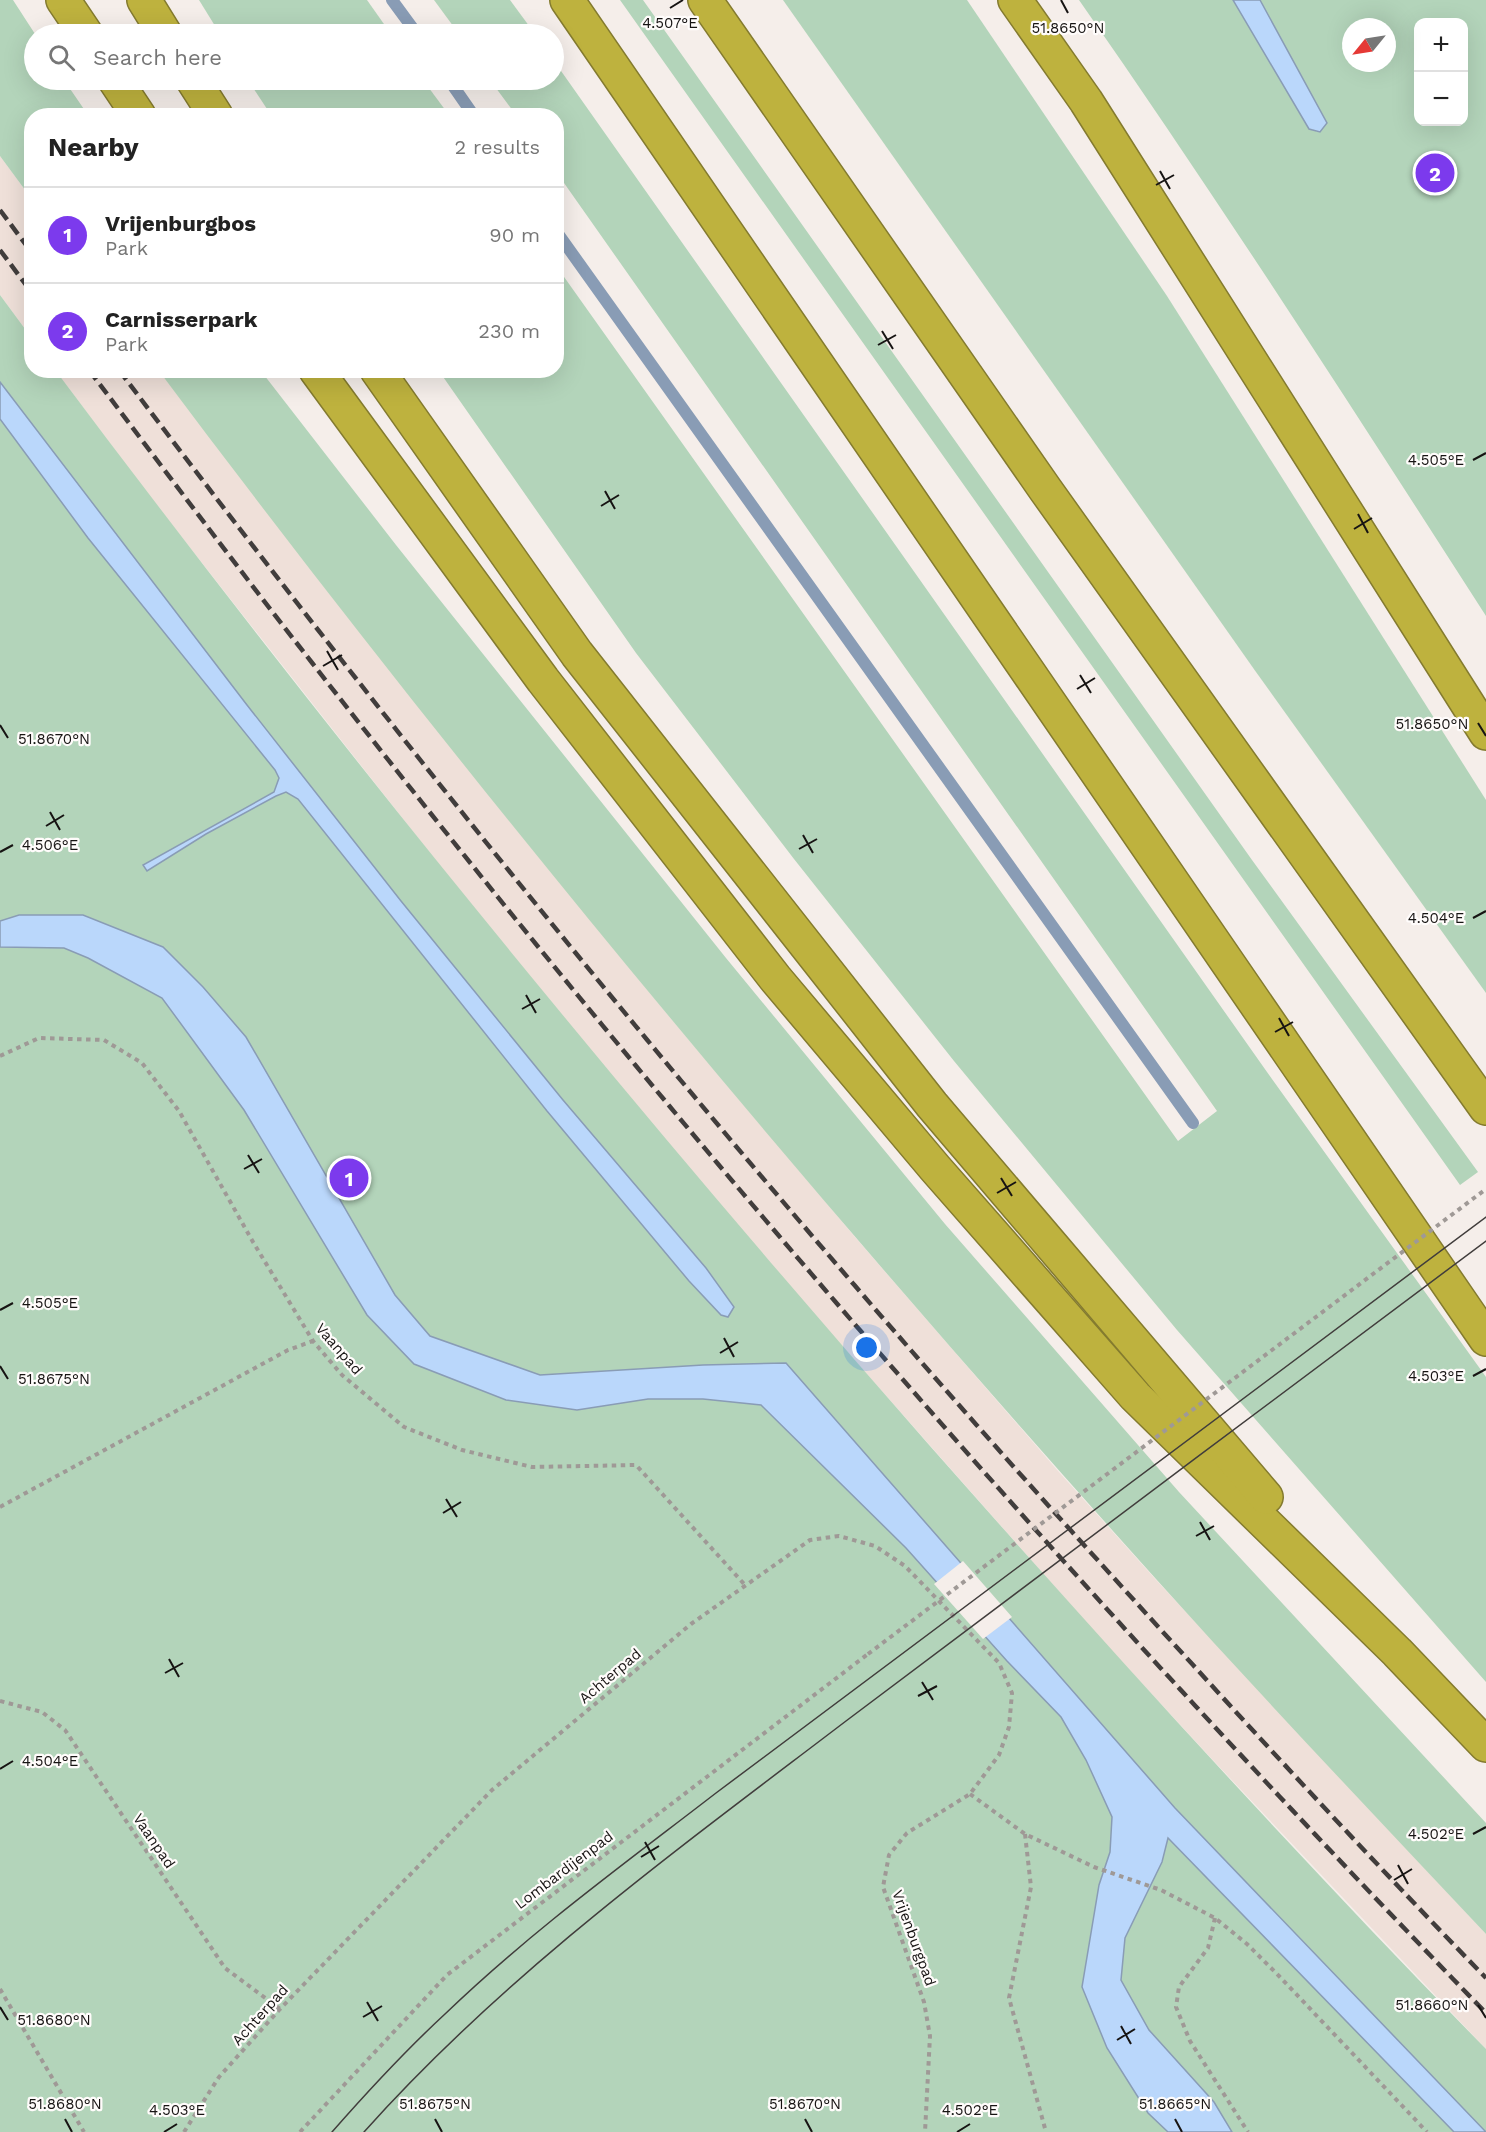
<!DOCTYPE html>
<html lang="en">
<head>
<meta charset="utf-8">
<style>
  :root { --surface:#fff; --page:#f2f2f2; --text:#222; --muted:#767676; --line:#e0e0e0; --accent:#7c3aed }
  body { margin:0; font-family:"Work Sans",sans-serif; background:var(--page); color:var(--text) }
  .controls { position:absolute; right:18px; top:18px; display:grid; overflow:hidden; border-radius:12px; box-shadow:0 6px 24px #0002 }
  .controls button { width:54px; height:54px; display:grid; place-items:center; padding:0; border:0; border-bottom:2px solid var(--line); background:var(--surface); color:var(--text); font:30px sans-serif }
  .compass { position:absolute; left:1342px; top:18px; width:54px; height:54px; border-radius:50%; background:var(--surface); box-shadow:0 6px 24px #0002; rotate:240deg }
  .you { position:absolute; left:867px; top:1348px; width:21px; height:21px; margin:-15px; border:4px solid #fff; border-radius:50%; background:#1a73e8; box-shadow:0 0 0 9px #1a73e833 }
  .badge { display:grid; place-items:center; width:39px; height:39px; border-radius:50%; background:var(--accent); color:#fff; font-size:20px; font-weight:700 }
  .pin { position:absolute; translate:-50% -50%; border:3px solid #fff; box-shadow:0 2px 6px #0006 }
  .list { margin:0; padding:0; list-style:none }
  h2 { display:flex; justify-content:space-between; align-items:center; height:78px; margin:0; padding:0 24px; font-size:26px }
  h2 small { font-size:20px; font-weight:400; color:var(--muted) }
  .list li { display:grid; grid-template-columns:39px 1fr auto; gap:18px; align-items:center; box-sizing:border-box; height:96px; padding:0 24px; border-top:2px solid var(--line) }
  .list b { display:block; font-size:22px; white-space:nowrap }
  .list p { margin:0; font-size:20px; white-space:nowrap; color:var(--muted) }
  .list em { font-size:20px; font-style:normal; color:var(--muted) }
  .icon { flex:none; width:33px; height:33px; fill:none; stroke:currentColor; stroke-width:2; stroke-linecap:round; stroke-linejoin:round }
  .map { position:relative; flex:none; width:1486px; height:2132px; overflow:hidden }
  .search { position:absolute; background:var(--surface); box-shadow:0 6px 24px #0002; left:24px; top:24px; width:540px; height:66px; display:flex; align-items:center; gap:15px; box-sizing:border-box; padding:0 21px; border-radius:33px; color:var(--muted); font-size:22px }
  .panel { position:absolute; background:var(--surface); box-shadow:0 6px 24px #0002; left:24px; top:108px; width:540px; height:270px; border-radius:24px }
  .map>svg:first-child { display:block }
  .built { fill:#efe0d9 }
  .green { fill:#b3d4ba; fill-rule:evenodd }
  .water { fill:#bad7fb; stroke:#899cb5; stroke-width:1.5 }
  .pier { fill:#f5eeea }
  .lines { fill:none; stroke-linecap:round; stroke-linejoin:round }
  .stream { stroke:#899cb5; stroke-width:12 }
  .highway-casing { stroke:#847b2f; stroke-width:36 }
  .path { stroke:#9f9996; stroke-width:4; stroke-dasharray:4.5 4.5; stroke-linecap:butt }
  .highway { stroke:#beb23e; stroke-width:33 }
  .tram { stroke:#413d3c; stroke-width:1.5 }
  .rail { stroke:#413d3c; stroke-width:4.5; stroke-dasharray:12 6; stroke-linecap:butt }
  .path-bridge { stroke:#9f9996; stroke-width:4; stroke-dasharray:4.5 4.5; stroke-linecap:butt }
  .ticks { fill:none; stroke:#171413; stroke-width:2 }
  .labels { text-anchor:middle; stroke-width:4.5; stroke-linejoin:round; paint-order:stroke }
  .street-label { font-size:15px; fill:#171413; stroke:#fffcfb }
  .ticks-label { font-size:15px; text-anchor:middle; fill:#171413; stroke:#fffcfb; stroke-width:4.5; stroke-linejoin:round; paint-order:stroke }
</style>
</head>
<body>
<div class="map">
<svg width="1486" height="2132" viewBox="0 0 1486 2132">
  <rect width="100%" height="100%" fill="#f5eeea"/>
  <!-- built -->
  <g class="built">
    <polygon points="0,156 31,198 31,337 0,295"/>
    <polygon points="56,371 159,371 353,623 503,813 668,1015 855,1237 1058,1471 1158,1582 1486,1934 1486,2049 1210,1757 1100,1638 791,1288 604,1067 440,866 144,489"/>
  </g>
  <!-- green -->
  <g class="green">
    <polygon points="0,0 13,0 35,34 34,80 64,80 88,115 32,116 31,198 0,156"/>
    <polygon points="199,0 367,0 391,34 220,34"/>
    <polygon points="434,0 510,0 535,34 459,34"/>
    <polygon points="620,0 643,0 1252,860 1478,1172 1460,1185"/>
    <polygon points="783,0 967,0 1167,296 1486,800 1486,993 1256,672"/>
    <path d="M1079 0H1233L1309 129 1319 132 1327 123 1260 0H1486V616C1353 409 1220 202 1079 0ZM1418 22H1464V122H1418ZM1351 27H1387V63H1351Z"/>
    <polygon points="554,61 1267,1072 1486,1377 1486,1682 1177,1330 954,1061 794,859 636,653 439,371 556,370 557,267 1178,1141 1217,1111 557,173 556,116 516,115 490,80 554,80"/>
    <polygon points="248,80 423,80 449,115 271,115"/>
    <path d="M0 295 31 337 32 370 56 371C333 741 625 1099 930 1446 1111 1651 1295 1854 1486 2049V2132H0Z"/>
    <path d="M159 371H261L396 545 726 958 945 1224 1179 1492 1486 1823V1934C1375 1816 1264 1699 1156 1579 807 1191 472 789 159 371Z"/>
  </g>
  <!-- water -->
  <g class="water">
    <polygon points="1233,0 1260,0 1327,123 1320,132 1309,129"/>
    <polygon points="0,382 247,705 401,901 563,1100 706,1268 734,1307 728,1317 721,1315 689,1281 547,1111 298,799 286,792 276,796 206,834 147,871 143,865 274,792 279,778 275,770 88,538 0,419"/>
    <polygon points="19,915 83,915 163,947 203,987 246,1037 395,1295 430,1336 540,1375 703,1365 786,1363 1175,1808 1486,2132 1454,2132 1168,1838 1162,1862 1125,1938 1121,1980 1149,2030 1214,2102 1232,2132 1168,2132 1148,2113 1107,2048 1082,1987 1099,1885 1110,1852 1112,1817 1086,1760 1061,1717 1007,1661 906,1548 761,1405 703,1399 648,1399 577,1410 506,1400 414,1364 367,1315 244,1110 162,998 88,958 64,948 0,947 0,921"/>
  </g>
  <!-- pier -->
  <polygon class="pier" points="963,1561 1012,1617 983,1639 934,1584"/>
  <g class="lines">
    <!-- stream -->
    <g class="stream">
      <polyline points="392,0 417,34"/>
      <polyline points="449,80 474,116"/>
      <polyline points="556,231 1193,1123"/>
    </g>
    <!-- highway casing -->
    <g class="highway-casing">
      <g id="highway">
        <polyline points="63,0 86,34"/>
        <polyline points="144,0 165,34"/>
        <polyline points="567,0 1486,1339"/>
        <polyline points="705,0 1045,489 1486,1108"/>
        <polyline points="1015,0 1086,101 1486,733"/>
        <polyline points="115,80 139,116"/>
        <polyline points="193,80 216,116"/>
        <polyline points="316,370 543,680 775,978 935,1168 1135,1396 1397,1652 1486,1745"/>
        <polyline points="377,370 577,654 932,1105 1266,1497"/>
      </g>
    </g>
    <!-- path -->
    <g class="path">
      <polyline points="0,1056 39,1038 104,1040 142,1063 179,1111 253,1242 313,1341 342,1375 404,1427 462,1450 532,1467 636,1465 745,1585"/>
      <polyline points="0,1507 288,1350 313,1341"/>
      <polyline points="0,1701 42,1712 65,1730 225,1968 280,2009"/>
      <polyline points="970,1794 1025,1834 1094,1867 1161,1890 1215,1918 1247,1944 1279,1976 1427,2132"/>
      <polyline points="1025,1834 1031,1887 1009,1998 1046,2132"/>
      <polyline points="1215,1918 1208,1948 1179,1987 1176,2007 1190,2041 1248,2132"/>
      <polyline points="0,1989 84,2132"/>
      <polyline points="184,2132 219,2077 280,2009 492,1790 691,1624 810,1540 839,1536 875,1546 905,1566 999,1663 1012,1693 1009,1727 999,1755 970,1794 907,1833 889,1855 883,1887 924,2002 930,2036 925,2132"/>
      <polyline points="300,2132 447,1975 868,1654"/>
    </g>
    <!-- highway -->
    <use href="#highway" class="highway"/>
    <!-- tram -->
    <g class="tram">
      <path d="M332 2132C368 2091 405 2051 445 2014 529 1933 624 1864 716 1793L1486 1217"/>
      <path d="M364 2132C505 1974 678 1849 846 1721 1058 1560 1273 1401 1486 1241"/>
    </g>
    <!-- rail -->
    <g class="rail">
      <polyline points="0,210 32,253"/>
      <polyline points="0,250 32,293"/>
      <path d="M89 370C163 468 237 567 313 664 679 1134 1071 1586 1486 2013"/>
      <path d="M119 370C430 783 756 1184 1103 1566 1229 1705 1356 1844 1486 1978"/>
    </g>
    <!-- path-bridge -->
    <polyline class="path-bridge" points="868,1654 1486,1189"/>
  </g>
  <!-- ticks -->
  <path class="ticks" d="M1061 0 1068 13M670 8 683 0M1160 171 1170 189M1156 185 1174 175M882 331 893 349M878 345 896 335M1473 460 1486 453M605 491 615 509M601 506 619 495M1358 514 1368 533M1354 529 1372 518M327 651 338 670M323 666 342 655M1080 675 1091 693M1077 689 1095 678M1478 723 1486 736M0 725 8 738M50 812 60 830M46 826 64 815M803 835 813 853M799 849 817 839M0 852 13 845M1473 918 1486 911M526 995 536 1013M522 1009 540 999M1279 1018 1289 1036M1275 1032 1293 1022M248 1155 259 1173M244 1169 262 1159M1001 1178 1012 1196M997 1193 1016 1182M0 1310 13 1303M724 1338 734 1357M720 1353 738 1342M0 1366 8 1379M1473 1376 1486 1369M446 1499 457 1517M443 1513 461 1502M1200 1522 1210 1540M1196 1536 1214 1526M169 1659 179 1677M165 1673 183 1663M922 1682 933 1700M918 1696 937 1686M0 1769 13 1761M1473 1834 1486 1827M645 1842 655 1860M641 1857 659 1846M1398 1865 1408 1884M1394 1880 1412 1869M367 2002 378 2021M1478 2005 1486 2018M0 2007 8 2020M363 2017 382 2006M1121 2026 1131 2044M1117 2040 1135 2029M65 2119 72 2132M435 2119 442 2132M805 2119 812 2132M1175 2119 1182 2132M164 2132 177 2124M957 2132 970 2124"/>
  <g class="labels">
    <!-- street labels -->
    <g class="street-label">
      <text transform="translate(339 1349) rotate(49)" y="5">Vaanpad</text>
      <text transform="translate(610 1676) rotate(-40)" y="5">Achterpad</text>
      <text transform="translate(154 1841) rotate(56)" y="5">Vaanpad</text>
      <text transform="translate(564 1870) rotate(-37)" y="5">Lombardijenpad</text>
      <text transform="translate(914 1938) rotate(70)" y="5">Vrijenburgpad</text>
      <text transform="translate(260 2015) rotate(-48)" y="5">Achterpad</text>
    </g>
  </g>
  <g class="ticks-label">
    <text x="670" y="28">4.507°E</text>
    <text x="1068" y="33">51.8650°N</text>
    <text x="1436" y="465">4.505°E</text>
    <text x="1432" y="729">51.8650°N</text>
    <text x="54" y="744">51.8670°N</text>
    <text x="50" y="850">4.506°E</text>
    <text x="1436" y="923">4.504°E</text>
    <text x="50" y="1308">4.505°E</text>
    <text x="1436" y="1381">4.503°E</text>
    <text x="54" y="1384">51.8675°N</text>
    <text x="50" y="1766">4.504°E</text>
    <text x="1436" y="1839">4.502°E</text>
    <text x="1432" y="2010">51.8660°N</text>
    <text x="54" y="2025">51.8680°N</text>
    <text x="65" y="2109">51.8680°N</text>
    <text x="435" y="2109">51.8675°N</text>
    <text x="805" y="2109">51.8670°N</text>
    <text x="1175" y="2109">51.8665°N</text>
    <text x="177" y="2115">4.503°E</text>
    <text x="970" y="2115">4.502°E</text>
  </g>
</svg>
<div class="controls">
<button>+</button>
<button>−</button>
</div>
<svg class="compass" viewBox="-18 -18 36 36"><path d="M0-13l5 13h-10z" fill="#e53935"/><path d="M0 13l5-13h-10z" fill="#767676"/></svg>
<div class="you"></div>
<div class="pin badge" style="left:349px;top:1178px">1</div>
<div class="pin badge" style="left:1435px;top:173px">2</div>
<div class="search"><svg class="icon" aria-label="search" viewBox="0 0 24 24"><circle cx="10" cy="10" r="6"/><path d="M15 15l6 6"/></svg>Search here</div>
<section class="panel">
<h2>Nearby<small>2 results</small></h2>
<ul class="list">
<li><span class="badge">1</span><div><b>Vrijenburgbos</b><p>Park</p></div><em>90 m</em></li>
<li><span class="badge">2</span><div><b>Carnisserpark</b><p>Park</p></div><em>230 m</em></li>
</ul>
</section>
</div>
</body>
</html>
